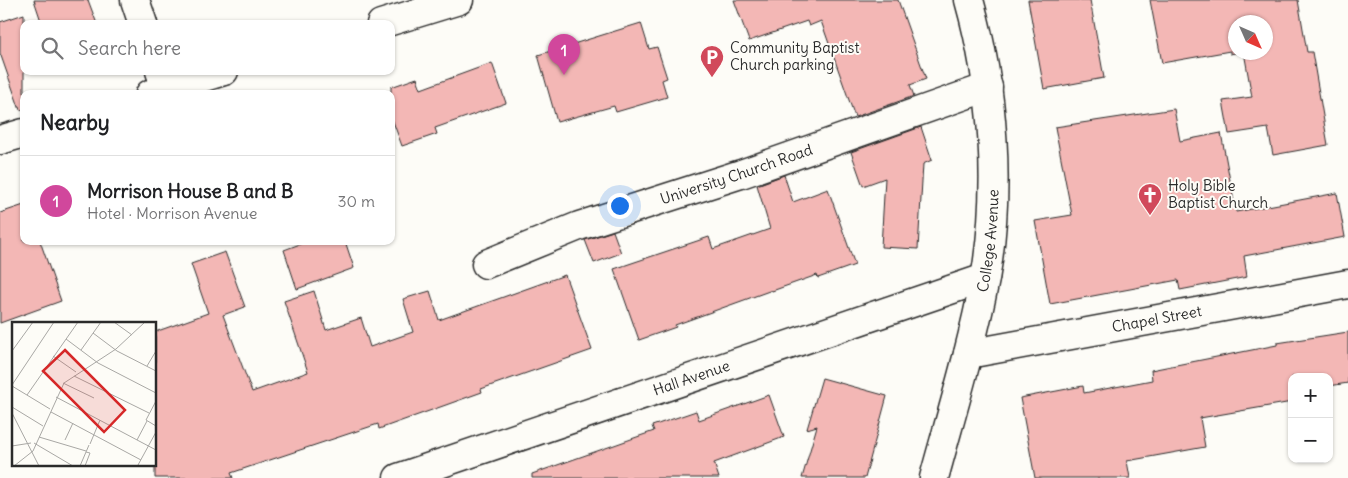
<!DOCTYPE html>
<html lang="en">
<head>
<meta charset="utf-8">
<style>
  :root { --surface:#fff; --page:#f2f2f2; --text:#202124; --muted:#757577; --line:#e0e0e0; --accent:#111827 }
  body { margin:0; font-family:Delius,sans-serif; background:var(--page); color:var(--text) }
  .controls { position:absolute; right:15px; bottom:15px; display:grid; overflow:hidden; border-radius:10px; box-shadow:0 1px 4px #0004 }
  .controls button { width:45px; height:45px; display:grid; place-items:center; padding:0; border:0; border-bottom:1px solid var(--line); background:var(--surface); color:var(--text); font:25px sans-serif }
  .compass { position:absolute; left:1228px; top:15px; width:45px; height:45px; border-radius:50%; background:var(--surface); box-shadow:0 1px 4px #0004; rotate:135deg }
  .you { position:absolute; left:619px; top:205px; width:18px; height:18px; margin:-12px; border:4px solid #fff; border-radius:50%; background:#1a73e8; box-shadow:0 0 0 8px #1a73e833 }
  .badge { display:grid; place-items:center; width:32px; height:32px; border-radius:50%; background:var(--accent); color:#fff; font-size:16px; font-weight:700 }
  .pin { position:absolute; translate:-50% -41px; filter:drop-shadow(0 1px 2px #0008) }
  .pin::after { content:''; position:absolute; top:26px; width:18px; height:15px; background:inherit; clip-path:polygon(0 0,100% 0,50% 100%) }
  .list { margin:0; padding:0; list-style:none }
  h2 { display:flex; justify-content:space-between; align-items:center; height:65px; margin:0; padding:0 20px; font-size:21px }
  h2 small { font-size:16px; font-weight:400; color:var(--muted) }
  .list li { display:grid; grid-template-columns:32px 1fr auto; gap:15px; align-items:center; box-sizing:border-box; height:90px; padding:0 20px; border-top:1px solid var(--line) }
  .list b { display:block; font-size:19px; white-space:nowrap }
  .list p { margin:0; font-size:16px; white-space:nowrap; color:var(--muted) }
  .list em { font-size:16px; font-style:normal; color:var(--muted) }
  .icon { flex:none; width:28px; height:28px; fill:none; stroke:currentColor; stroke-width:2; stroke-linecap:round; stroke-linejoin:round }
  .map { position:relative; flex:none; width:1348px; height:478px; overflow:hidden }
  .search { position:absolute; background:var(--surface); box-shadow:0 1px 4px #0004; left:20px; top:20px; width:375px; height:55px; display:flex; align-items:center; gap:12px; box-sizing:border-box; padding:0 18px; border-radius:10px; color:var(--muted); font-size:19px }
  .panel { position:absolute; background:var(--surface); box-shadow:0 1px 4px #0004; left:20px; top:90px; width:375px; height:155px; border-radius:10px }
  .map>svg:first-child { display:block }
  .building { fill:#f3b7b5; stroke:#2b2b2b }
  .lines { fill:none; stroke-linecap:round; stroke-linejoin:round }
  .minor-casing { stroke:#2b2b2b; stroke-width:31 }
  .tertiary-casing { stroke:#2b2b2b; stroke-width:31 }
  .secondary-casing { stroke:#2b2b2b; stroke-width:31 }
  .minor { stroke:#fdfcf7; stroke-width:28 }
  .tertiary { stroke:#fdfcf7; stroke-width:28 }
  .secondary { stroke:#fdfcf7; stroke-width:28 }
  .labels { text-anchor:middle; stroke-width:4; stroke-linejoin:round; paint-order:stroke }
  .poi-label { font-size:15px; fill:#2b2b2b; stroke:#fdfcf7; text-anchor:start }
  .street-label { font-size:15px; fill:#2b2b2b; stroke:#fdfcf7 }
  .inset-road { fill:none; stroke:#a9a8a5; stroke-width:1 }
  .view { fill:#d62828; fill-opacity:0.15; stroke:#d62828; stroke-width:2.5 }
  .inset-edge { fill:none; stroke:#2b2b2b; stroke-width:2.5 }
</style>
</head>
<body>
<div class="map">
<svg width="1348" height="478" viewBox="0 0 1348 478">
  <rect width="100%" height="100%" fill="#fdfcf7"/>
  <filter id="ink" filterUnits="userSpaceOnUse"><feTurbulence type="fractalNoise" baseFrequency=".02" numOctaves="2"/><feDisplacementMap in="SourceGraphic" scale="10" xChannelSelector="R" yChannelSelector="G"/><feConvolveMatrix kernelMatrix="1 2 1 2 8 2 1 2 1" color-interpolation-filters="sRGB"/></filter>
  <g filter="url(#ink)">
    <!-- building -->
    <g class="building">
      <polygon points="34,0 88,0 97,24 42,24"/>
      <polygon points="734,0 898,0 926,79 910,85 914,96 855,117 821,21 809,26 807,21 749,41"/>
      <polygon points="1028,0 1090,0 1104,78 1044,89"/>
      <polygon points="1150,0 1298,0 1307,52 1312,52 1328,145 1273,155 1268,128 1229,134 1223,101 1252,97 1244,52 1266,52 1266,22 1236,22 1236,52 1240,52 1230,54 1230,51 1162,63"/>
      <polygon points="24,14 24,109 20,110 0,53 0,22"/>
      <polygon points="641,23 649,49 657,47 667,78 662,80 667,97 616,112 614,106 557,122 538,55"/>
      <polygon points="492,63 506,103 435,128 437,134 402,146 391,116 391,87 417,78 421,89"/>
      <polygon points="1174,109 1180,141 1221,133 1236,212 1337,193 1345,237 1244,256 1247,277 1180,290 1178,280 1050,304 1035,221 1072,215 1055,127"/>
      <polygon points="921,127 932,160 923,164 918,249 881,247 885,178 863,186 851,152"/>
      <polygon points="784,175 793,202 828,189 855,265 818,278 817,275 772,291 772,290 675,325 676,327 639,340 614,269 709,237 713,249 770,229 757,185"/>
      <polygon points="24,205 24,241 40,241 61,301 0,323 0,213"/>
      <polygon points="613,231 621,253 594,263 585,240"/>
      <polygon points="308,241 345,241 354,268 297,289 284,250"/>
      <polygon points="225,252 245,307 223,315 252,392 308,372 284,301 314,291 326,330 361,318 370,347 413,332 403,299 430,291 439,320 565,275 592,350 481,389 482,392 379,429 378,424 231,473 233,478 155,478 155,332 208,313 191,264"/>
      <polygon points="1348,332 1348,383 1329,386 1329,377 1292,377 1292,402 1200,418 1205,447 1127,461 1130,478 1035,478 1020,398 1083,386 1084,393 1152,380 1151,370 1277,345 1277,343"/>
      <polygon points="822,378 887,396 865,478 802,478 817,426 807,429"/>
      <polygon points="769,395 784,437 714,463 719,478 532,478 532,474 654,431 652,426 696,411 699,420"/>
    </g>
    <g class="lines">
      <!-- minor casing -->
      <g class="minor-casing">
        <g id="minor">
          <polyline points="135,0 143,24"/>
          <polyline points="160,71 166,89"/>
          <path id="s1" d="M486 264 579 226 741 174 988 87"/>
          <path id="s2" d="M968 354 1348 284"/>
          <path id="s3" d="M398 478 985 278"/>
        </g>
      </g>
      <!-- tertiary casing -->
      <g class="tertiary-casing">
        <g id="tertiary">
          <polyline points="381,24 459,0"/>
          <polyline points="150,94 224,71"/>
          <polyline points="0,140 24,133"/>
        </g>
      </g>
      <!-- secondary casing -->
      <g class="secondary-casing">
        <g id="secondary">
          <path id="s4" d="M934 478C952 412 972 346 985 279 1001 188 994 89 969 0"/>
        </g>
      </g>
      <!-- minor -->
      <use href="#minor" class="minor"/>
      <!-- tertiary -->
      <use href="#tertiary" class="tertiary"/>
      <!-- secondary -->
      <use href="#secondary" class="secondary"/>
    </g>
  </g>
  <!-- icons -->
  <defs>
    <g id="parking-pin" transform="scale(1.25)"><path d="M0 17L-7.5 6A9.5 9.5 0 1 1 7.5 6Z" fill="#d1495b" stroke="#fdfcf7"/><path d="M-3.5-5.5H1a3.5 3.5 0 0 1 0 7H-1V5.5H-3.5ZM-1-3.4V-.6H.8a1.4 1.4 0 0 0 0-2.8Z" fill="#fff"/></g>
    <g id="church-pin" transform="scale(1.25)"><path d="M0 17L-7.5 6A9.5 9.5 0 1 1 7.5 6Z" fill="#d1495b" stroke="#fdfcf7"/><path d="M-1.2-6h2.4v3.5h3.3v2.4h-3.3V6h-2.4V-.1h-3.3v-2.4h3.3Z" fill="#fff"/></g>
  </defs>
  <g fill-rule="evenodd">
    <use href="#parking-pin" x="712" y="57"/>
    <use href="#church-pin" x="1150" y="195"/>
  </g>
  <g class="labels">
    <!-- poi labels -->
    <g class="poi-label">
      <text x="730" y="53">Community Baptist<tspan x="730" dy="17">Church parking</tspan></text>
      <text x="1168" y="191">Holy Bible<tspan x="1168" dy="17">Baptist Church</tspan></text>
    </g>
    <!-- street labels -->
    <g class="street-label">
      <text dy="5" stroke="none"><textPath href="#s1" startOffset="266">University Church Road</textPath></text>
      <text dy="5" stroke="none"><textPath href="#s4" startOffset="244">College Avenue</textPath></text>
      <text dy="5" stroke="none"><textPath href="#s2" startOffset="192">Chapel Street</textPath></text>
      <text dy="5" stroke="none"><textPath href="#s3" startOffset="310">Hall Avenue</textPath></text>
    </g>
  </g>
  <!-- overview -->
  <g transform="translate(12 322)">
    <rect width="144" height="144" fill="#fdfcf7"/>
    <path class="inset-road" d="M102 0 120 13M81 11 105 29 144 49M54 17 86 41 144 71M69 28 89 0M0 29 21 0M41 34 64 50M135 44 144 29M62 54 137 91M51 61 82 76M0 63 42 0M0 64 38 87M15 73 66 0M44 75 144 128M144 79 134 98 144 104M0 85 31 104M39 90 129 138M0 91 27 144M27 115 74 129M53 118 61 101M125 118 135 99M22 121 61 144M78 122 88 98M0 124 19 121M21 129 52 61 104 27 133 0M126 143 144 110M2 144 21 129M68 144 77 123M73 144 78 131 74 130"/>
    <path class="view" d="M53 28 113 88 92 110 31 49Z"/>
    <rect width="144" height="144" class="inset-edge"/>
  </g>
</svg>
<div class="controls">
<button>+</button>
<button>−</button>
</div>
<svg class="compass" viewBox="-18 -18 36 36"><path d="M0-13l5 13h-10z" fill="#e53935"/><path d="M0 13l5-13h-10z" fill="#757577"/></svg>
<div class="you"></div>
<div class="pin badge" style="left:564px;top:75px;background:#d1479c">1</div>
<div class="search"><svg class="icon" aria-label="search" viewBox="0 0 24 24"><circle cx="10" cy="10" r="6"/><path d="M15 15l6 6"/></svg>Search here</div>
<section class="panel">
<h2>Nearby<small></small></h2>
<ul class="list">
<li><span class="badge" style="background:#d1479c">1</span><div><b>Morrison House B and B</b><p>Hotel · Morrison Avenue</p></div><em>30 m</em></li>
</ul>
</section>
</div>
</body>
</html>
